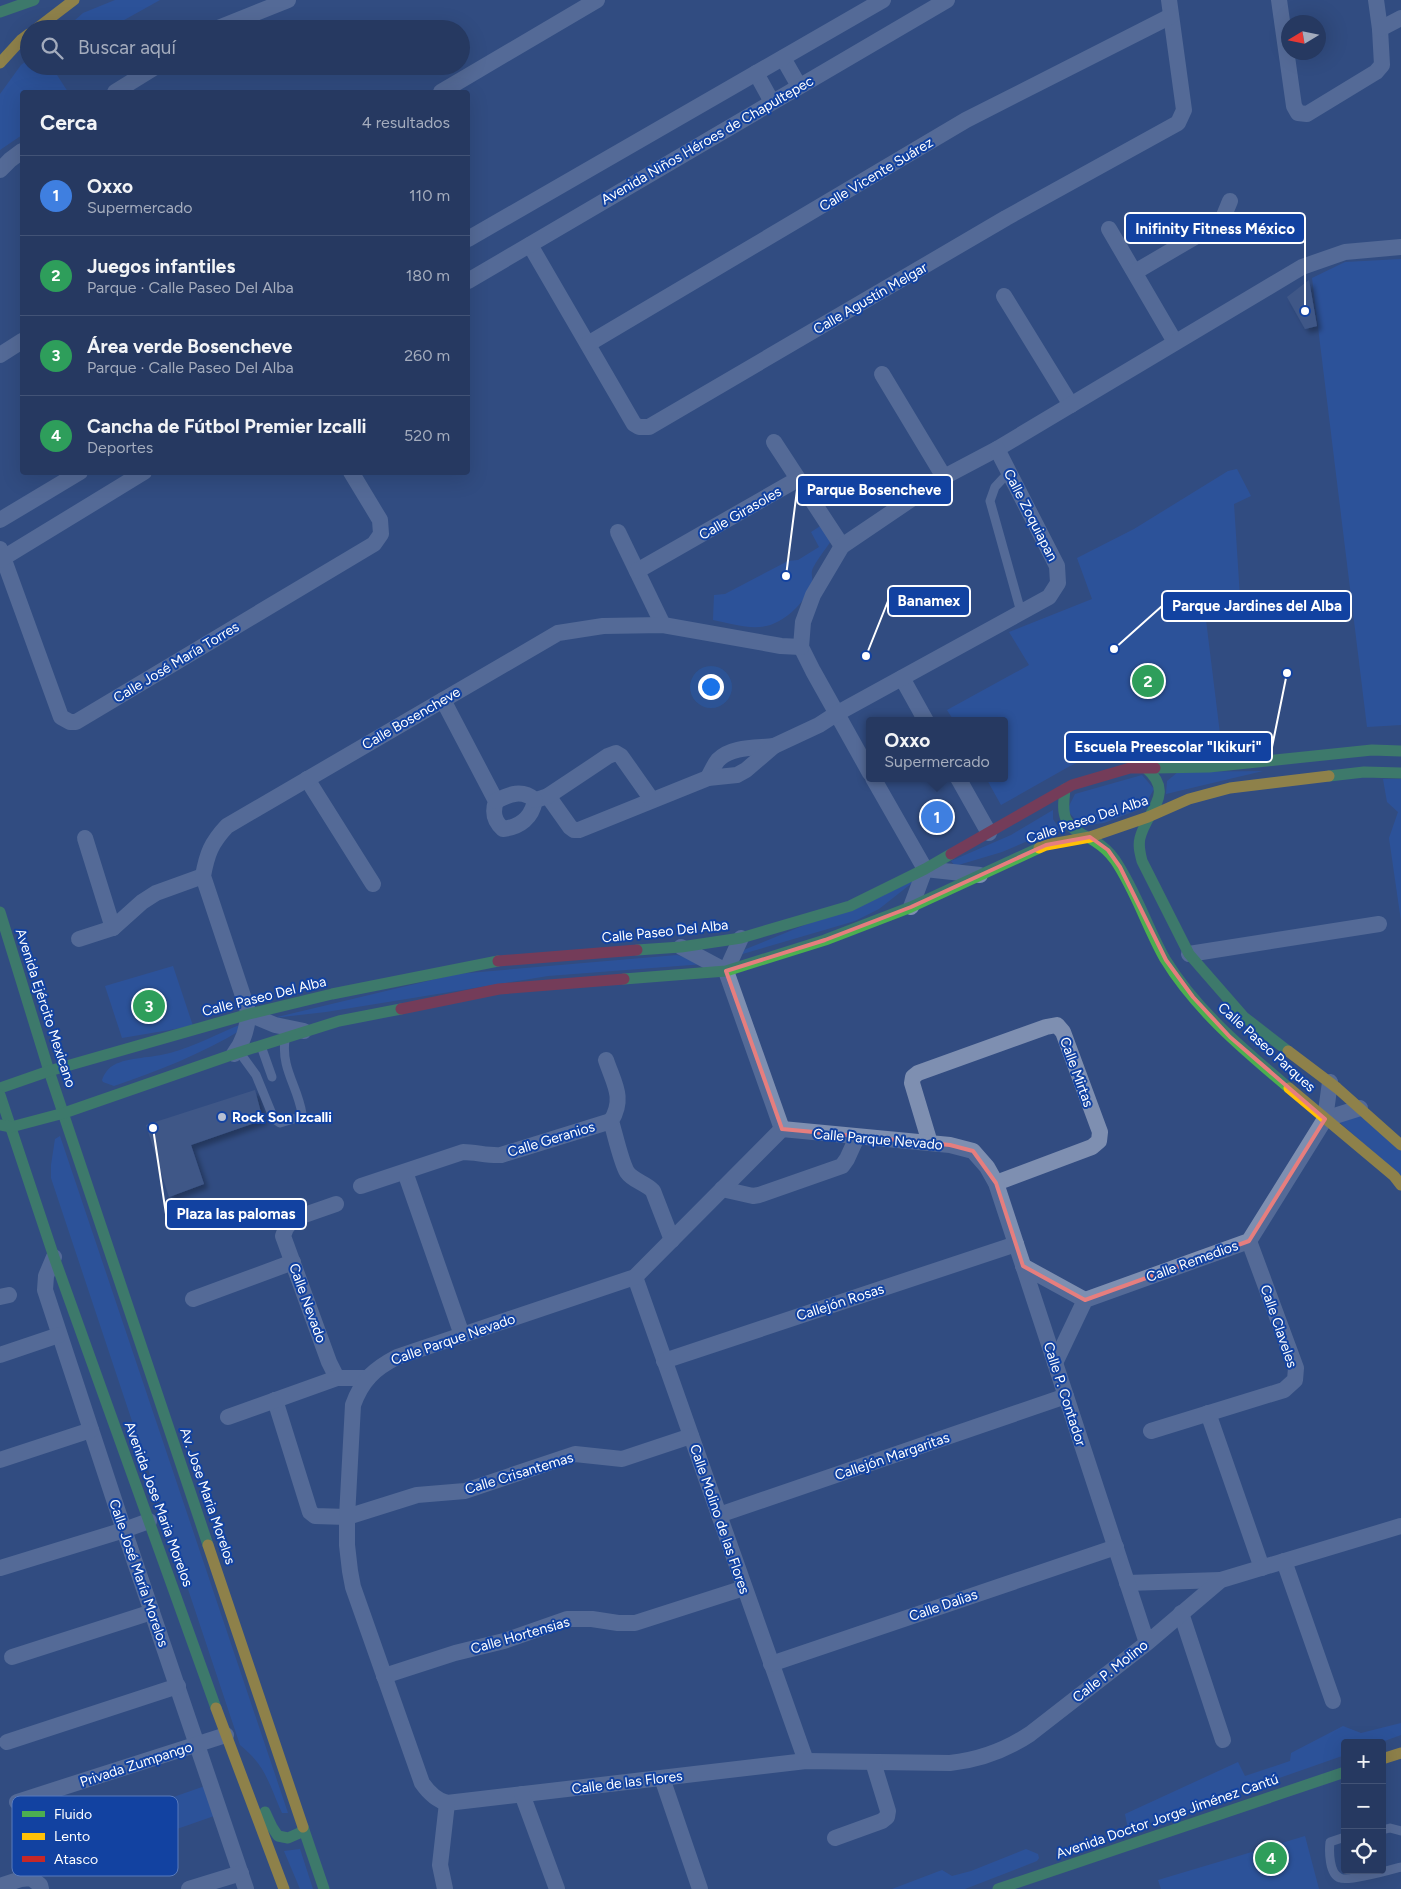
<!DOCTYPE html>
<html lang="es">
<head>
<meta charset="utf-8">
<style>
  :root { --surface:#263961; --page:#2e4067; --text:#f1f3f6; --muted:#a4acbd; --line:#425376; --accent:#e69b98 }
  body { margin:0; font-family:Figtree,sans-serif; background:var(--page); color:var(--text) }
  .controls { position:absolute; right:15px; bottom:15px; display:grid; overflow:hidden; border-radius:5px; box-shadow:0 5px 20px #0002 }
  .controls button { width:45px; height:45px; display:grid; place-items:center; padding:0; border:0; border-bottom:1px solid var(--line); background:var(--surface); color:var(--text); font:25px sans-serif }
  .compass { position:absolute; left:1281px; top:15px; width:45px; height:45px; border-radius:50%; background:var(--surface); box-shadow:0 5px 20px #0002; rotate:260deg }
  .you { position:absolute; left:710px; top:686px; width:18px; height:18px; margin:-12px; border:4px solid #fff; border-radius:50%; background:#1a73e8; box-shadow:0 0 0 8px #1a73e833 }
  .badge { display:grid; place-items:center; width:32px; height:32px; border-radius:50%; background:var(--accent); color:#fff; font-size:16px; font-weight:700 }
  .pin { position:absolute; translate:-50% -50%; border:2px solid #fff; box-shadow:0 1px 5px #0006 }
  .popup { position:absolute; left:866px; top:717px; width:142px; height:65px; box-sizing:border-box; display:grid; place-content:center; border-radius:5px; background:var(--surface); filter:drop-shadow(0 1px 4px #0005); font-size:16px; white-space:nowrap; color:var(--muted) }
  .popup b { font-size:19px; color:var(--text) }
  .popup::after { content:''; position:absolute; left:50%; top:100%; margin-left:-10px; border:10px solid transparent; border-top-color:var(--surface) }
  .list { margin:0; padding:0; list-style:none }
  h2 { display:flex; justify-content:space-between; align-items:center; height:65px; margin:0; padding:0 20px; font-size:21px }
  h2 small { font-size:16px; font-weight:400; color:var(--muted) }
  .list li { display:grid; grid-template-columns:32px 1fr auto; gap:15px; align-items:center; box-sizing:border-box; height:80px; padding:0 20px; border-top:1px solid var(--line) }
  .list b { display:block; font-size:19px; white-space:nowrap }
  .list p { margin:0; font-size:16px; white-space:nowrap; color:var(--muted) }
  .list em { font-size:16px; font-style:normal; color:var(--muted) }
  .icon { flex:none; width:28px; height:28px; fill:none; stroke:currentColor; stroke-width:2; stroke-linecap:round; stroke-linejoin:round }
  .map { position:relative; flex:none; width:1401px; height:1889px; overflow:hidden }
  .search { position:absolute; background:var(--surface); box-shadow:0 5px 20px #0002; left:20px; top:20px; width:450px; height:55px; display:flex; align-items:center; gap:12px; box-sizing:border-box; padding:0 18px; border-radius:28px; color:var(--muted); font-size:19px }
  .panel { position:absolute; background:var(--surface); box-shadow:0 5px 20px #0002; left:20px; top:90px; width:450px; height:385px; border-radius:5px }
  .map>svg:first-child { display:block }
  .green { fill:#2759b7 }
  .building { fill:#51658f; filter:url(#shadow) }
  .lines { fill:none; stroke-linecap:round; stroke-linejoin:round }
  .lane { stroke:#7e8fb1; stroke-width:9 }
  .street { stroke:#7e8fb1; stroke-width:16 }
  .fast { stroke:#4caf50; stroke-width:11 }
  .slow { stroke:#ffc107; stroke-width:11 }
  .jam { stroke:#c62828; stroke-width:11 }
  .marked { fill:none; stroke:#e67e7e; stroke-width:4; stroke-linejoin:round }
  .poi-dot { fill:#b7c0d3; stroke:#1242a1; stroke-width:2 }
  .labels { text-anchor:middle; stroke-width:4; stroke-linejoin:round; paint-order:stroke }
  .street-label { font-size:14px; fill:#fff; stroke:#1242a1 }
  .poi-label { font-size:14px; font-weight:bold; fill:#fff; stroke:#1242a1; text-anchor:start }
  .key { fill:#1242a1; stroke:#597bbd; stroke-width:1 }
  .key-label { font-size:14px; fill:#fff }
  .leader { fill:none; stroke:#fff; stroke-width:2 }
  .callout-dot { fill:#fff; stroke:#1242a1; stroke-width:2 }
  .callout { fill:#1242a1; stroke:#fff; stroke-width:2 }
  .callout-label { font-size:15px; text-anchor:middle; font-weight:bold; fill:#fff }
</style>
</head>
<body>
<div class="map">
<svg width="1401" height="1889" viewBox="0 0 1401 1889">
  <defs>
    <filter id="shadow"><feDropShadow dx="4.5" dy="4.5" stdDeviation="2.5" flood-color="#0009"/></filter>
  </defs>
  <rect width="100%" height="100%" fill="#324c81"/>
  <!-- green -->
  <g class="green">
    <polygon points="115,0 160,0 108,29 65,29 83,13"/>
    <polygon points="29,59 29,66 62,66 57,75 68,92 22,92 22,135 0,150 0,94 21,65"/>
    <polygon points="1401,259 1401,725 1367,727 1312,278 1345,262"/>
    <polygon points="1237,469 1251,496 1234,504 1241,613 1206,620 1221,742 1139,747 1100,753 1070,766 1001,805 986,778 1004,778 1004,721 954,721 947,710 1029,665 1009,632 1092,599 1077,558 1134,529 1228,471"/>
    <path d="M822 525 831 541C827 547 813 565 812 571 811 574 813 578 812 582 810 591 802 602 796 608 768 636 747 627 713 620L714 595 725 594 788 561 798 560 819 547 811 532Z"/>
    <polygon points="1263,771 1166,794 1167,781 1178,772"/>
    <polygon points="1142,775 1154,789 1143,808 1104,823 1081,826 1067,810 1075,794"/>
    <polygon points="1383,779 1401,779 1401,921 1389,838 1398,812 1387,802"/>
    <polygon points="1053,810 1053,819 1061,831 1042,835 1002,852 955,866 951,861 1011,835"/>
    <polygon points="917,879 879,909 855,921 739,955 746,949"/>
    <polygon points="677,955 704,964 548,976 326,1012 273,1018 457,974"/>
    <polygon points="173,966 193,1026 122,1038 105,986"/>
    <path d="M242 1024 241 1030C201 1054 158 1071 114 1086L103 1082 102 1080C104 1074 108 1068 114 1065 128 1057 153 1058 170 1053 195 1046 217 1034 242 1024Z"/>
    <polygon points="1361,1114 1401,1150 1401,1177 1336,1119"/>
    <path d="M60 1136 288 1813H282C269 1784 266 1766 240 1745L51 1178V1165L55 1139Z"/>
    <polygon points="1401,1723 1401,1735 1379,1743 1345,1743 1345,1755 1145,1825 1128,1829 1125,1814 1238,1762 1245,1776 1290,1761 1291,1753 1343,1726 1361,1733"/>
    <path d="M205 1786 214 1816 60 1870C50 1858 39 1856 24 1854L30 1847Z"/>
    <polygon points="1305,1836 1319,1889 1161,1889 1158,1880"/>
    <polygon points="300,1849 313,1889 300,1889 284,1851"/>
    <polygon points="1026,1849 1038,1854 1039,1858 1037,1861 965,1889 892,1889 942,1870 952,1876 971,1871"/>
  </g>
  <!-- building -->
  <g class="building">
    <polygon points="1309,280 1317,326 1305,329 1287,297"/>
    <polygon points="255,1090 263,1120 191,1145 204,1184 169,1197 146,1125"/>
  </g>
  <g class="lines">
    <!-- lane -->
    <g class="lane">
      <polyline points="1009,472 995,487 990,501 1021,612"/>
      <polyline points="261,1046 272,1077"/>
      <path d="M240 1053 256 1075 274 1119 280 1123 300 1117 302 1114C298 1087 281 1069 285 1040"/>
      <polyline points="1382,1830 1390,1828 1401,1831"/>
      <path d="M1345 1837 1330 1842C1329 1851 1329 1874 1340 1878 1349 1882 1390 1870 1401 1867"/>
    </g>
    <!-- street -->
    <g class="street">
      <polyline points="1279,0 1294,106 1298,113 1307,114 1376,72 1382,65 1380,29 1376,0"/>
      <polyline points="216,29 288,0"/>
      <polyline points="1380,29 1401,18"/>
      <polyline points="783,58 799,86"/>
      <polyline points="756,73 772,102"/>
      <polyline points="115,92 157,66"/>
      <polyline points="441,92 597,0"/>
      <polyline points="0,170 10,160 22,151"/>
      <polyline points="1109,229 1175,342"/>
      <polyline points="468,239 883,0"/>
      <polyline points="530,245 634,424 639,427 649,427 1006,218 1178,123 1184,110 1169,0"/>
      <polyline points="1135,272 1217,224 1223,218 1230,201"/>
      <polyline points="468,281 947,0"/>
      <polyline points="1004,296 1071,405"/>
      <polyline points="588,344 966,120 1171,16"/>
      <polyline points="0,355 22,341"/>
      <polyline points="882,374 944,477"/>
      <polyline points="774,442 842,546"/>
      <polyline points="0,520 80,472"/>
      <polyline points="618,532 663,625"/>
      <polyline points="0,549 61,717 70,722 76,722 374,544 381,534 380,520 351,472"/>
      <polyline points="0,560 144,472"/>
      <polyline points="637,571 798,479"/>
      <polyline points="902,678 926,721"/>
      <path d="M443 700 496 801C492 813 494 821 503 829 520 827 532 818 535 800"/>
      <polyline points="870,773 813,671 801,647 803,622 813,595 842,546 944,477 997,449 1302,267 1345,252 1401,247"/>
      <path d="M708 778C711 772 714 765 718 760 731 746 757 748 774 746"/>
      <polyline points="873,778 925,869"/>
      <polyline points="958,778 989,833"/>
      <polyline points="307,779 373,884"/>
      <polyline points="548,796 570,827 574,830 579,830 708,778 737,775 746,770 774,746 819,725 836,714 1049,597 1058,583 1057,566 997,449"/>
      <polyline points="539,799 548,796 608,756 616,753 621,756 652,800"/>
      <path d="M496 801C510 794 522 789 535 800"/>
      <polyline points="85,838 113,928"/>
      <polyline points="925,869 980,875"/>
      <polyline points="911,907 925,869"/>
      <polyline points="79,939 113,928 142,902 156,893 203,876"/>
      <polyline points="681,947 726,971 782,1129"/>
      <polyline points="1189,954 1379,924"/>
      <polyline points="726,971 741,938"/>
      <polyline points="249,1014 275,1025 304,1031"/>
      <path d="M234 1054C244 1041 246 1030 249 1014L203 876C207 854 211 843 227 826L558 633 603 626 663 625 781 646 801 647"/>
      <path d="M606 1060C614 1084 625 1098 611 1121 615 1134 621 1162 627 1172 633 1181 646 1183 653 1191L672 1240"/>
      <polyline points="1325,1119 1360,1108"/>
      <polyline points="930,1143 912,1083 913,1077 918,1073 1046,1027 1057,1025 1063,1032 1100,1132 1099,1141 1092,1147 996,1183"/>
      <polyline points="405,1172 462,1335"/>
      <path d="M361 1186 463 1152C476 1152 488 1156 501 1155L611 1121"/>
      <polyline points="722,1189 753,1196 759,1195 842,1166 847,1159 857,1137"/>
      <polyline points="336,1204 293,1219 286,1228 283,1236 329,1362 337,1378"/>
      <polyline points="54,1257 46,1276 45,1290 124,1530 246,1889"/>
      <polyline points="1023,1266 1085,1300"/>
      <polyline points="635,1277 806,1761"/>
      <polyline points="0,1297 9,1295"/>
      <polyline points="193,1299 293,1262"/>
      <polyline points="0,1355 59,1335"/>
      <polyline points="664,1361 1016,1244"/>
      <polyline points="1055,1363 1085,1300 1249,1241 1325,1119 1330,1082"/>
      <polyline points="275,1400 310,1512 315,1516 347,1517 417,1495 465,1491 575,1454 622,1459 691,1436"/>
      <polyline points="1208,1413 1262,1568"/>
      <polyline points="228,1417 337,1378 368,1378"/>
      <polyline points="1151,1431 1284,1390 1295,1380 1296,1368 1249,1241"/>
      <polyline points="0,1460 91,1430"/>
      <polyline points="719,1515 1066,1396"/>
      <polyline points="1284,1561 1333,1701"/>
      <polyline points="0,1568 124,1530 149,1521"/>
      <polyline points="1127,1583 1221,1580"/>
      <polyline points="1181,1613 1223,1740"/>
      <path d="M1147 1643 996 1183 987 1167 973 1151 950 1145 782 1129 635 1277 397 1357C374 1369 362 1380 353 1405L347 1517V1545L350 1571 353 1587 422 1783C429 1793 436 1800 447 1803L806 1761 950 1763C979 1760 1006 1750 1030 1734L1147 1643 1221 1580 1401 1526"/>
      <polyline points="12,1657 152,1612"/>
      <polyline points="771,1664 1116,1547"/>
      <polyline points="384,1676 455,1653 504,1641 567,1619 592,1619 618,1623 635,1623 744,1588"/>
      <polyline points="7,1742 178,1686"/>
      <polyline points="662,1778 700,1889"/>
      <polyline points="522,1794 557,1889"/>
      <polyline points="17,1802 226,1735"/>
      <polyline points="835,1838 882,1821 887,1817 888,1811 873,1762"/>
      <polyline points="0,1886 21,1879 31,1878 40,1885 41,1889"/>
      <polyline points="189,1889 241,1873"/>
      <polyline points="445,1889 440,1865 447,1803"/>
    </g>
    <!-- fast -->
    <g class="fast">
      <polyline points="0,12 34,0"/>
      <path d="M1146 768C1176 794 1147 810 1140 838 1138 846 1140 853 1142 861L1189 954 1244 1017 1288 1051"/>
      <polyline points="1155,768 1209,767 1372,750 1401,751"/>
      <polyline points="1329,776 1364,772 1401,773"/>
      <path d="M1065 789C1064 799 1062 810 1066 819 1072 832 1086 835 1096 842 1104 847 1110 853 1115 860 1136 891 1147 927 1165 959 1196 1010 1244 1050 1289 1088"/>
      <polyline points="0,912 49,1071 208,1545"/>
      <polyline points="637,950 681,947 741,938 850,906 925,869 951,854"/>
      <polyline points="624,979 726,971 825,940 911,907 1039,848"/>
      <polyline points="0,1088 49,1071 249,1014 332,994 498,961"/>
      <polyline points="0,1095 54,1257 216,1708"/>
      <polyline points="0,1125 11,1127 64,1113 234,1054 339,1021 401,1009"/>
      <polyline points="265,1812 272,1827 278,1836 288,1838 304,1831"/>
      <polyline points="303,1827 324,1889"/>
      <polyline points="998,1889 1345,1772"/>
    </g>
    <!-- slow -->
    <g class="slow">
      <polyline points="36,29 74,0"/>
      <polyline points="0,63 21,40 29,34"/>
      <polyline points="1039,848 1046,845 1090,837 1148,817 1189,799 1230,788 1329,776"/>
      <polyline points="1288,1051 1337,1088 1401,1145"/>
      <polyline points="1289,1088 1394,1176 1401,1185"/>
      <polyline points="208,1545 303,1827"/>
      <polyline points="216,1708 284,1889"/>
      <polyline points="1382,1759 1401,1753"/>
    </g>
    <!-- jam -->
    <g class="jam">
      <polyline points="951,854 1072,785 1130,768 1155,768"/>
      <polyline points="498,961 637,950"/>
      <polyline points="401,1009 499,989 624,979"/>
    </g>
  </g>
  <!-- marked area -->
  <path d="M0 0H1401V1889H0ZM1090 837 1108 850 1120 867 1166 960 1193 997 1230 1037 1325 1119 1249 1241 1085 1300 1023 1266 996 1183 973 1151 950 1145 782 1129 726 971 825 940 911 907 1046 845Z" fill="#324c81" fill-opacity=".55" fill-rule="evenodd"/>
  <path class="marked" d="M1090 837 1108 850 1120 867 1166 960 1193 997 1230 1037 1325 1119 1249 1241 1085 1300 1023 1266 996 1183 973 1151 950 1145 782 1129 726 971 825 940 911 907 1046 845Z"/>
  <!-- markers -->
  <circle class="poi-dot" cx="222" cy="1117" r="5"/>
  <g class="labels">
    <!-- street labels -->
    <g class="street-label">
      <text transform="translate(707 140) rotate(-30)" y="5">Avenida Niños Héroes de Chapultepec</text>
      <text transform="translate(876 174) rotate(-31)" y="5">Calle Vicente Suárez</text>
      <text transform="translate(870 298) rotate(-30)" y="5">Calle Agustín Melgar</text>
      <text transform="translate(740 513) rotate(-30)" y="5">Calle Girasoles</text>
      <text transform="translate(1031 515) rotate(63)" y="5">Calle Zoquiapan</text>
      <text transform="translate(176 662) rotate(-31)" y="5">Calle José María Torres</text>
      <text transform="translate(411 718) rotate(-30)" y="5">Calle Bosencheve</text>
      <text transform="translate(1087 819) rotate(-18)" y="5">Calle Paseo Del Alba</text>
      <text transform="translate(665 931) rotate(-6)" y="5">Calle Paseo Del Alba</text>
      <text transform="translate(264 996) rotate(-14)" y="5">Calle Paseo Del Alba</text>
      <text transform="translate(46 1008) rotate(72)" y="5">Avenida Ejército Mexicano</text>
      <text transform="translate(1267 1047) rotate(42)" y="5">Calle Paseo Parques</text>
      <text transform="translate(1077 1072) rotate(70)" y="5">Calle Mirtas</text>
      <text transform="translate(551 1139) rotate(-17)" y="5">Calle Geranios</text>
      <text transform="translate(878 1139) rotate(5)" y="5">Calle Parque Nevado</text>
      <text transform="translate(1192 1261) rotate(-20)" y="5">Calle Remedios</text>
      <text transform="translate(840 1302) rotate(-18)" y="5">Callejón Rosas</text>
      <text transform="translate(308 1303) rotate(70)" y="5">Calle Nevado</text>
      <text transform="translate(1279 1326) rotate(71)" y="5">Calle Claveles</text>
      <text transform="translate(453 1339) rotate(-19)" y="5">Calle Parque Nevado</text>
      <text transform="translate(1065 1394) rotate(72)" y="5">Calle P. Contador</text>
      <text transform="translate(892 1456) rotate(-19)" y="5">Callejón Margaritas</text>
      <text transform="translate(519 1473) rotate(-17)" y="5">Calle Crisantemas</text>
      <text transform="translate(208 1496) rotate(71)" y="5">Av. Jose Maria Morelos</text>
      <text transform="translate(159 1504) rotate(70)" y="5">Avenida Jose Maria Morelos</text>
      <text transform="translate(720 1519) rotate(71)" y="5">Calle Molino de las Flores</text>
      <text transform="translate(139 1573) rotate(71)" y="5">Calle José María Morelos</text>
      <text transform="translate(943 1605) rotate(-19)" y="5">Calle Dalias</text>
      <text transform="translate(520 1635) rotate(-16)" y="5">Calle Hortensias</text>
      <text transform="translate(1110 1671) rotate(-38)" y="5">Calle P. Molino</text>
      <text transform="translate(136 1764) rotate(-18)" y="5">Privada Zumpango</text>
      <text transform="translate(627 1782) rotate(-7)" y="5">Calle de las Flores</text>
      <text transform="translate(1167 1816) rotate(-19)" y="5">Avenida Doctor Jorge Jiménez Cantú</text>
    </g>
    <!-- poi labels -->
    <g class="poi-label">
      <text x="232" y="1122">Rock Son Izcalli</text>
    </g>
  </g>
  <!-- legend -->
  <rect x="12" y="1796" width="166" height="80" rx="8" class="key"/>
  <rect x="22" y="1811" width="23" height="6" fill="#4caf50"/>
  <rect x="22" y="1833" width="23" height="7" fill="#ffc107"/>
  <rect x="22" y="1856" width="23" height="6" fill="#c62828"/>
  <g class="key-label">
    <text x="54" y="1819">Fluido</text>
    <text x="54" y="1841">Lento</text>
    <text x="54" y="1864">Atasco</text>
  </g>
  <!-- callouts -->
  <path class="leader" d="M1305 311L1305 228M786 576L797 490M866 656L888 601M1114 649L1162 606M1287 673L1272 747M153 1128L166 1214"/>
  <g class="callout-dot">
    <circle cx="1305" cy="311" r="5"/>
    <circle cx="786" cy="576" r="5"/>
    <circle cx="866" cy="656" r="5"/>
    <circle cx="1114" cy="649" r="5"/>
    <circle cx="1287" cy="673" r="5"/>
    <circle cx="153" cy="1128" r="5"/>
  </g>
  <g class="callout">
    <rect x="1125" y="213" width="180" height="30" rx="5"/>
    <rect x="797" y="475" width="155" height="30" rx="5"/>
    <rect x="888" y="586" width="82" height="30" rx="5"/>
    <rect x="1162" y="591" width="189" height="30" rx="5"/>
    <rect x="1065" y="732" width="207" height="30" rx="5"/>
    <rect x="166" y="1199" width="140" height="30" rx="5"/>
  </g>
  <g class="callout-label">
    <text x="1215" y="234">Inifinity Fitness México</text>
    <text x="874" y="495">Parque Bosencheve</text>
    <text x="929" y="606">Banamex</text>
    <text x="1257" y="611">Parque Jardines del Alba</text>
    <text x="1168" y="752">Escuela Preescolar "Ikikuri"</text>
    <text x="236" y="1219">Plaza las palomas</text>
  </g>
</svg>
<div class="controls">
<button>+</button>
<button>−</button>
<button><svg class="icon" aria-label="locate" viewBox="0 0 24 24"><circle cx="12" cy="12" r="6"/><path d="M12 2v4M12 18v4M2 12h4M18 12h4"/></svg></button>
</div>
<svg class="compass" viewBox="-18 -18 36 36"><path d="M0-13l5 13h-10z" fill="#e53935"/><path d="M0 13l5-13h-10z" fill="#a4acbd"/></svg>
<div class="you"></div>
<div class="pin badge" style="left:937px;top:817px;background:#3f7fe0">1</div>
<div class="popup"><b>Oxxo</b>Supermercado</div>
<div class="pin badge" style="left:1148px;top:681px;background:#2e9e5b">2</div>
<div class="pin badge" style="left:149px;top:1006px;background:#2e9e5b">3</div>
<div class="pin badge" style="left:1271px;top:1858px;background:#2e9e5b">4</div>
<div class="search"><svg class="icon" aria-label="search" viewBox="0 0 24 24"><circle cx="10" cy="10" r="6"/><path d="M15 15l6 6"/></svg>Buscar aquí</div>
<section class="panel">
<h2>Cerca<small>4 resultados</small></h2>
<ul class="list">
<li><span class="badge" style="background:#3f7fe0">1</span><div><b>Oxxo</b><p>Supermercado</p></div><em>110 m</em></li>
<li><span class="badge" style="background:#2e9e5b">2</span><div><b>Juegos infantiles</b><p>Parque · Calle Paseo Del Alba</p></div><em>180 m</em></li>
<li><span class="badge" style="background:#2e9e5b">3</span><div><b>Área verde Bosencheve</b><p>Parque · Calle Paseo Del Alba</p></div><em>260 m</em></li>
<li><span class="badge" style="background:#2e9e5b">4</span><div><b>Cancha de Fútbol Premier Izcalli</b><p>Deportes</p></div><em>520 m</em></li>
</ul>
</section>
</div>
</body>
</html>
